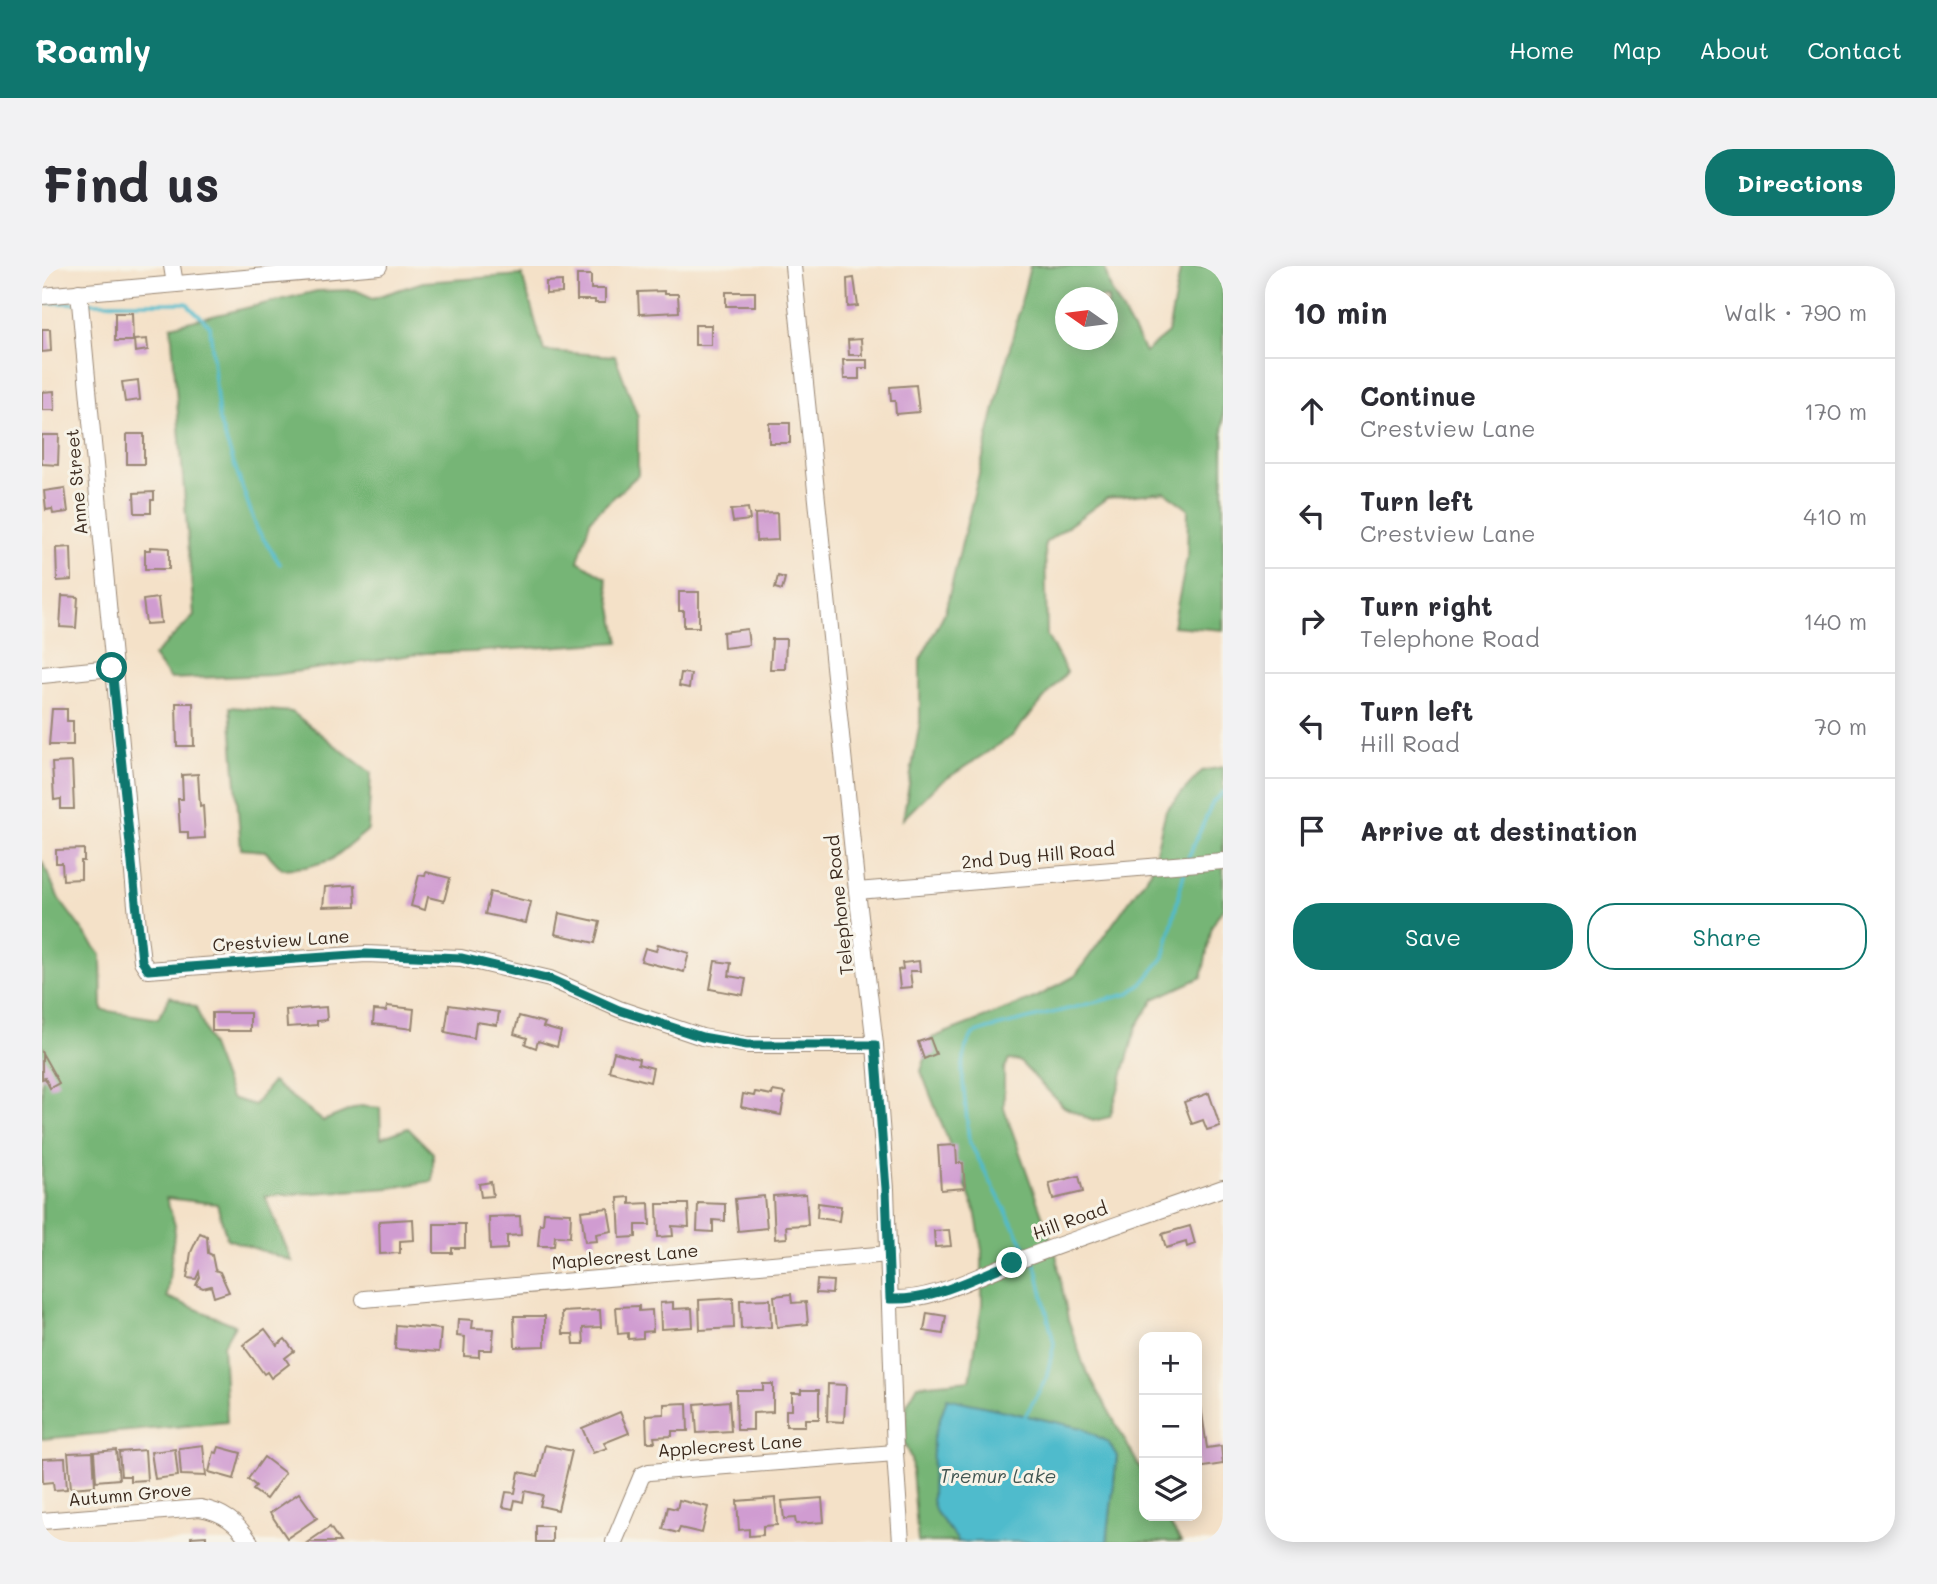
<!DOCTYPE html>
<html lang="en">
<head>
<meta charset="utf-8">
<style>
  :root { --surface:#fff; --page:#f2f2f3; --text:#2b2b33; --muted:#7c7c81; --line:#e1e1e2; --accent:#0f766e }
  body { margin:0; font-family:Mali,sans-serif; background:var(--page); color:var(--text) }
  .controls { position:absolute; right:21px; bottom:21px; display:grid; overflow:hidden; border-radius:14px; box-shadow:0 4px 18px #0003 }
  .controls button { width:63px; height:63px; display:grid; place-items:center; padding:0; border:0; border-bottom:2px solid var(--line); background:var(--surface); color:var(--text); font:35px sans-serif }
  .compass { position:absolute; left:1013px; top:21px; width:63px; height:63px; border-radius:50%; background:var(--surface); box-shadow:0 4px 18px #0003; rotate:284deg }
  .stop { position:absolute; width:21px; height:21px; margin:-16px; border:5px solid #0f766e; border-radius:50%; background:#fff }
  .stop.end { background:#0f766e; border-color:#fff; box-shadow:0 2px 7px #0008 }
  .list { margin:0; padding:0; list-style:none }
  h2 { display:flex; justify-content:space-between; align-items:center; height:91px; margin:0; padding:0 28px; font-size:30px }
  h2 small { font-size:23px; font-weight:400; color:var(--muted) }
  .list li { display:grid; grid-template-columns:46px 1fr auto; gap:21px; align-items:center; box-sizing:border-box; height:105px; padding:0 28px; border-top:2px solid var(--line) }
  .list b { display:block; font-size:26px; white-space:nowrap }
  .list p { margin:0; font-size:23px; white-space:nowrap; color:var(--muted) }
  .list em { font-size:23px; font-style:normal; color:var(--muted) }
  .actions { display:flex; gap:14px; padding:21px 28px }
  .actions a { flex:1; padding:16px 0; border:2px solid var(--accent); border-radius:28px; text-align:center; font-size:24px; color:var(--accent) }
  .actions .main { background:var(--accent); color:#fff }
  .icon { flex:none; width:38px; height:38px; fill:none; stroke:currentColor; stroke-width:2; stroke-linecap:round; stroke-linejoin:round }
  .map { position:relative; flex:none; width:1181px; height:1276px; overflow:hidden; border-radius:28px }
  header { display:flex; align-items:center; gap:42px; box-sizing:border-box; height:98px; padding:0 35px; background:var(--accent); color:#fff }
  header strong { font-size:33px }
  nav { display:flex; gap:38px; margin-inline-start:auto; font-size:24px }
  .intro { display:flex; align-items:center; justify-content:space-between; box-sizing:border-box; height:168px; padding:0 42px }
  h1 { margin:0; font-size:49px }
  .button { padding:18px 32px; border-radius:28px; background:var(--accent); color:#fff; font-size:24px; font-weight:700 }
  main { display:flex; gap:42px; padding:0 42px }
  aside { flex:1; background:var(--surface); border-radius:28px; box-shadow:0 4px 18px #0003 }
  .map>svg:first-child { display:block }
  .forest { fill:#76b576; stroke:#58704a; stroke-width:2; fill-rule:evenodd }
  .water { fill:#50bbcc; stroke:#467275; stroke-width:2 }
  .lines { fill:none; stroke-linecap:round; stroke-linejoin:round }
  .stream { stroke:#50bbcc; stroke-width:3.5 }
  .building { fill:#d09cd1 }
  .minor-casing { stroke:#988673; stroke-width:18 }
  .minor { stroke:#fff; stroke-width:16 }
  .route { stroke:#0f766e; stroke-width:9 }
  .labels { text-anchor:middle; stroke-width:6; stroke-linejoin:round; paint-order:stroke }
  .street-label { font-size:18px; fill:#3b2a1e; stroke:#f7f3e8 }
  .water-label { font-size:19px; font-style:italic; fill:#415652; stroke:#f7f3e8 }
</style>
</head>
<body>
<header>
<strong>Roamly</strong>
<nav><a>Home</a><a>Map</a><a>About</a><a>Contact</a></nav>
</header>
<div class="intro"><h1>Find us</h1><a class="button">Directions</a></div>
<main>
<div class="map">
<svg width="1181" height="1276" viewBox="0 0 1181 1276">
  <rect width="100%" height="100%" fill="#f7f3e8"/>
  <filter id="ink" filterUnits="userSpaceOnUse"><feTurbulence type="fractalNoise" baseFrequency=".0143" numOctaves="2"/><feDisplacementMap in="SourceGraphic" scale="14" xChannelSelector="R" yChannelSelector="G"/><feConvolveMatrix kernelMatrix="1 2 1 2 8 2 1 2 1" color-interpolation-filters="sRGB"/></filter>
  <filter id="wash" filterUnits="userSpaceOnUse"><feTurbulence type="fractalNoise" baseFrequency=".00686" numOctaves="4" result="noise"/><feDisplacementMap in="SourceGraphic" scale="28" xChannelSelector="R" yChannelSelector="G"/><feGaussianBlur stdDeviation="1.57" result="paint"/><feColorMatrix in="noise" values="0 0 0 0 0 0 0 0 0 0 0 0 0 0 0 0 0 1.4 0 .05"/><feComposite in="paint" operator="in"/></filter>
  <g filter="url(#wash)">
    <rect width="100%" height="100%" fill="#f4e1c8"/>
    <!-- forest -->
    <g class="forest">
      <path d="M988 0H1062L1069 24 1103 86 1126 67 1139 0H1181V364L1131 360 1145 292 1146 243 1123 226 1065 232 1003 277 1005 370 1025 406 970 470 895 519 861 553 878 456V394L903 346ZM1024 32H1066V74H1024Z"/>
      <polygon points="480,9 502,85 573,90 596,151 596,209 549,252 536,295 564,312 577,376 430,386 384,387 231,409 128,413 111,390 152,350 129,60 275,25 313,24 331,32 381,16"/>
      <polygon points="188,441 250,446 329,507 326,564 289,594 264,601 240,603 223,585 199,583"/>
      <polygon points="1181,501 1181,642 1170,660 1160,711 1112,733 1095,760 1068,851 1051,855 1022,841 977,795 967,794 962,803 962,842 1014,988 1026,1053 1042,1100 1102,1209 1102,1250 1123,1250 1139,1276 1065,1276 1075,1190 1040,1162 983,1150 894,1246 918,1276 876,1276 869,1193 862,1177 865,1138 876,1119 928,1114 940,1039 940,984 933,944 879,805 890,772 995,731 1033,710 1109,605 1124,544 1160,505"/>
      <polygon points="0,595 17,633 59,689 60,744 116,753 128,730 154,741 189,832 212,839 230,816 281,855 318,840 338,842 339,872 366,862 391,887 391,915 348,922 223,930 250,995 185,973 175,938 124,932 133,959 125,1031 193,1059 181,1079 185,1156 0,1173"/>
    </g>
    <!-- water -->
    <polygon class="water" points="905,1132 1040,1162 1066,1176 1075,1190 1065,1276 917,1276 894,1246 890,1234 891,1173"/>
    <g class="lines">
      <!-- stream -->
      <g class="stream">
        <polyline points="5,37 32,37"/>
        <polyline points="43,37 144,37 168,60 177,155 215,263 238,298"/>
        <polyline points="1146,592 1171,536 1181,526"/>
        <polyline points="986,987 927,875 920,805 924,781 931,768 946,763 1086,728 1100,718 1122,691 1143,603"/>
        <polyline points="983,1150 1004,1113 1012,1078 995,1003 990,993"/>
      </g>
    </g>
    <g id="blocks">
      <!-- building -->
      <g class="building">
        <polygon points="535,9 549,9 549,23 563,23 563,37 553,37 553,34 535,34"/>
        <polygon points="812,12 816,40 806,41 805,13"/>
        <polygon points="520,15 520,27 504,28 504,16"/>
        <polygon points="622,25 622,28 636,28 637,46 597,48 596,26"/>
        <rect x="684" y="26" width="29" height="14"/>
        <polygon points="73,47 90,47 91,75 73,75"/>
        <rect x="653" y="59" width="16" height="20"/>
        <polygon points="0,63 8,63 9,85 0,86"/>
        <polygon points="105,73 106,84 93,86 92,74"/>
        <polygon points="819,73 820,89 807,89 806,74"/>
        <polygon points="801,94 825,94 825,102 817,102 817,113 802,113"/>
        <polygon points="96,114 98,134 83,136 80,116"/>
        <polygon points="874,119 877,146 854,148 853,135 849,135 848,121"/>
        <polygon points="12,125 13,144 0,144 0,126"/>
        <rect x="727" y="157" width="21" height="20"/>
        <rect x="85" y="168" width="17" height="30"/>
        <polygon points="0,169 17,169 16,199 0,198"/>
        <polygon points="23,222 26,246 11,248 10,243 4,244 2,225"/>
        <polygon points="112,226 112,234 109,234 109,247 93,247 92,227"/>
        <polygon points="706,242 708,254 691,256 689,244"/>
        <polygon points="735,247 736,274 714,275 713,248"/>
        <polygon points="29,281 30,314 15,315 14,282"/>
        <polygon points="108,281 127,282 127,303 103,303 103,284 108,284"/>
        <polygon points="736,310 743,312 740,324 733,322"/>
        <polygon points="637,326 657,326 657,361 642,361 642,345 637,345"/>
        <polygon points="20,330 36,331 34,362 18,361"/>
        <polygon points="116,332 119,357 104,358 101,334"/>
        <polygon points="705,363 707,379 682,382 681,366"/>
        <polygon points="730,373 744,373 743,403 728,403"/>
        <polygon points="639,407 649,408 647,422 637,420"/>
        <polygon points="134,437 151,437 152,480 135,480"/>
        <polygon points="10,443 25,443 25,455 31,455 31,479 7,479"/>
        <polygon points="30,496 32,543 19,543 19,533 12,534 10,497"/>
        <polygon points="156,508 158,540 161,539 163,572 146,573 146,566 138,566 136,533 141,533 140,509"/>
        <polygon points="42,583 42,595 39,595 39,613 21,614 20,597 14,597 14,584"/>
        <polygon points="384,606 408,612 402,635 386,631 383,644 369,640 377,609 383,610"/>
        <polygon points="313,619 314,640 281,641 283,621"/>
        <polygon points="448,626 489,636 484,657 443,648"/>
        <polygon points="517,647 558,656 553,677 513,668"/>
        <polygon points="616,678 647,687 642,706 599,695 603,682 614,685"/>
        <polygon points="673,695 689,697 687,710 704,713 701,729 668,723"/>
        <polygon points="877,695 878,705 868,705 870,721 858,722 856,704 861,703 860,697"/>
        <polygon points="407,739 457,746 455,759 434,756 432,772 403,766"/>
        <polygon points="345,740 372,743 370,763 331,758 332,744 344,745"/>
        <polygon points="284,741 285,754 275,755 275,759 245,761 244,744"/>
        <rect x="170" y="747" width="38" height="18"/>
        <polygon points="477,750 503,757 501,761 519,766 515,781 496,775 494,782 483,778 485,772 472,768"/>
        <polygon points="888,772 894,788 882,793 876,776"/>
        <polygon points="572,786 597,793 596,798 611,802 608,816 567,805"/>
        <polygon points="0,787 17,817 8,822 3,812 0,813"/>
        <polygon points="731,825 743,827 739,849 699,841 701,828 712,830 713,826 730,829"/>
        <polygon points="1167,827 1178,860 1165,864 1161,854 1150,858 1142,836"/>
        <polygon points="914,879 915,897 921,897 923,922 899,924 896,880"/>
        <polygon points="1037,910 1041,926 1011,933 1007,917"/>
        <polygon points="449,916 451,930 439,931 437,918"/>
        <polygon points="764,928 766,959 744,960 745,972 733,973 731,930"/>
        <polygon points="722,930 725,962 696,965 693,933"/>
        <polygon points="588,931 588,938 607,937 608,959 594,959 594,971 578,972 576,932"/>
        <polygon points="656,937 683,938 683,955 671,954 671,966 655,965"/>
        <polygon points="776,937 799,940 797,955 775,952"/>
        <polygon points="615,938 646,938 647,961 630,960 631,970 616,971"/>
        <polygon points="566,942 570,965 554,968 555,975 543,976 539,945"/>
        <polygon points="502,946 529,947 528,971 513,970 512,980 496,980 498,958 501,958"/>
        <polygon points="478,950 479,969 465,970 465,983 448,984 447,951"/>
        <polygon points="371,953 372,974 358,975 358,987 338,988 337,955"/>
        <polygon points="392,958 423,958 423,982 410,982 410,987 392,987"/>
        <polygon points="1148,960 1153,978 1145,981 1144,976 1124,982 1120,968"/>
        <polygon points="907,964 909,980 893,981 892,965"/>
        <polygon points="158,967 165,970 166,987 170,989 173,1004 178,1006 187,1026 172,1031 169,1020 161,1022 154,1019 158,1011 157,1006 154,1013 145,1012 149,986"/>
        <polygon points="775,1014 791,1015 790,1028 774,1027"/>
        <polygon points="749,1028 750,1037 764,1036 766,1058 735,1061 732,1030"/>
        <polygon points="691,1032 692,1062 658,1064 657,1034"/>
        <polygon points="728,1033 729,1061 699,1063 698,1034"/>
        <polygon points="631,1036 631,1043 650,1042 651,1061 619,1063 618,1037"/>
        <polygon points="597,1040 597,1045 610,1044 611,1065 601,1066 601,1072 586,1073 586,1067 576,1068 574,1041"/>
        <polygon points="558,1044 559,1061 541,1062 542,1078 532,1078 531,1068 521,1068 520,1046"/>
        <polygon points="885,1047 904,1050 901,1068 882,1065"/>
        <polygon points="472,1050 503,1050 503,1080 473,1081"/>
        <polygon points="416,1053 431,1054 430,1062 452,1063 450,1084 437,1084 437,1091 422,1090 423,1071 415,1070"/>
        <polygon points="354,1059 399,1063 397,1086 353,1083"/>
        <polygon points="223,1063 235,1079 243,1073 252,1085 243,1092 247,1098 229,1112 225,1106 222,1108 201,1079"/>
        <polygon points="721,1118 731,1118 731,1146 711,1147 711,1164 695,1164 694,1124 721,1124"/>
        <polygon points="786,1118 804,1119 802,1156 785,1155"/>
        <polygon points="759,1124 777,1124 777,1153 763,1153 763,1160 744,1160 744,1144 750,1144 750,1127 759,1127"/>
        <polygon points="1155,1133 1158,1133 1165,1182 1179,1180 1181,1198 1155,1202"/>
        <polygon points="687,1135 689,1165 655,1167 653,1138"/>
        <polygon points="645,1137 646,1165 630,1165 630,1170 612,1171 613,1176 605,1176 604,1149 622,1148 622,1138"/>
        <polygon points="578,1146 587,1167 562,1177 565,1182 551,1187 540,1162"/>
        <polygon points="161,1179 164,1210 139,1209 137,1182"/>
        <polygon points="503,1179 530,1185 516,1244 498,1240 501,1229 483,1225 481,1236 473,1234 471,1243 461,1241 464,1226 473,1227 477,1206 496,1210"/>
        <polygon points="177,1181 199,1187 192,1213 167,1206 172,1186 175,1187"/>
        <polygon points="133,1183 136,1210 113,1213 109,1186"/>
        <polygon points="74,1184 77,1213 54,1215 52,1186"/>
        <polygon points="103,1184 105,1214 88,1215 88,1210 79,1210 77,1186"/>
        <polygon points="51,1186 53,1220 29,1222 26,1187"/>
        <polygon points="222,1191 243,1207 224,1233 211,1224 214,1220 206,1213"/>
        <polygon points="23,1192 25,1223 12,1224 11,1216 1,1217 0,1193"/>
        <polygon points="257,1227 275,1252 245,1272 228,1247"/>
        <polygon points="733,1232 735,1259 721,1260 721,1269 707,1270 707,1263 697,1264 695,1235"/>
        <polygon points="780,1232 782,1256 754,1258 753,1252 742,1253 740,1235"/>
        <polygon points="637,1234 666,1241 660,1267 638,1262 636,1267 621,1263 626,1241 635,1243"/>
        <rect x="494" y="1260" width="16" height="16"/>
        <polygon points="288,1261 298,1276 266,1276"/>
        <polygon points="164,1270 164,1276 149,1276 149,1271"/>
      </g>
    </g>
  </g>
  <g filter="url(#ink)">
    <use href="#blocks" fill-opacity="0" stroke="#988673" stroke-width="2"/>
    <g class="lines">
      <!-- minor casing -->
      <g class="minor-casing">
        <g id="minor">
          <polyline points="130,0 133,18"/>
          <polyline points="751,0 815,625 833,779 844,923 853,1187 859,1276"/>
          <polyline points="37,26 96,661 100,695 106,704 324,688 419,692 508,713 577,743 660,771 705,779 833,779"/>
          <polyline points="0,30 337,0"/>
          <polyline points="0,409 70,402"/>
          <polyline points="815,625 1181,595"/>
          <polyline points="322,1033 847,988"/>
          <path d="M848 1033C891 1035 930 1012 970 997 1039 970 1111 947 1181 922"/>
          <path d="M0 1255 158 1242C182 1246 195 1257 208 1276"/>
          <polyline points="572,1276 600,1209 607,1206 853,1187"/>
        </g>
      </g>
      <!-- minor -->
      <use href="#minor" class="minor"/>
    </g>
  </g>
  <g class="lines" filter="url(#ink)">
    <!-- route -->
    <path class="route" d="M70 402 100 695 106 704 324 688 419 692 508 713 577 744 660 771 705 779H833L844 923 848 1033C891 1035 931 1012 970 997"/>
  </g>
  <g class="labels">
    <!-- street labels -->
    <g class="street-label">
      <text transform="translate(35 216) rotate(-95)" y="6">Anne Street</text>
      <text transform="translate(996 590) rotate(-5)" y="6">2nd Dug Hill Road</text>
      <text transform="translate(798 639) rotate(-96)" y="6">Telephone Road</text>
      <text transform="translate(239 675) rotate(-4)" y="6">Crestview Lane</text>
      <text transform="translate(1028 955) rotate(-20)" y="6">Hill Road</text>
      <text transform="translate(583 991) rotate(-5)" y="6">Maplecrest Lane</text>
      <text transform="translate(688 1180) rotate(-4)" y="6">Applecrest Lane</text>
      <text transform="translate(88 1229) rotate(-5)" y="6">Autumn Grove</text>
    </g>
    <!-- water labels -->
    <g class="water-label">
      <text x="956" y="1217">Tremur Lake</text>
    </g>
  </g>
</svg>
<div class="controls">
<button>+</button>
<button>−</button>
<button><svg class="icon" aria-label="layers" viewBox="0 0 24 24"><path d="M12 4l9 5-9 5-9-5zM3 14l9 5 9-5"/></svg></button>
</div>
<svg class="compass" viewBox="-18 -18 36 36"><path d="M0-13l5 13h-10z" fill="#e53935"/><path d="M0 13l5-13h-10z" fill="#7c7c81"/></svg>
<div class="stop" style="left:70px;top:402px"></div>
<div class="stop end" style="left:970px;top:997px"></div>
</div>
<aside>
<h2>10 min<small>Walk · 790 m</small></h2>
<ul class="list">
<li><svg class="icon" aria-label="ahead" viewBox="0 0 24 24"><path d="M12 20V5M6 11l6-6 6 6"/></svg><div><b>Continue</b><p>Crestview Lane</p></div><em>170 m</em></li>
<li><svg class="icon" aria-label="left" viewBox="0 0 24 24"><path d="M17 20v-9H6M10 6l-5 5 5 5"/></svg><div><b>Turn left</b><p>Crestview Lane</p></div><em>410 m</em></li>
<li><svg class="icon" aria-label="right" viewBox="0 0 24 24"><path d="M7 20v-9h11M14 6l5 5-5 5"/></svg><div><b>Turn right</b><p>Telephone Road</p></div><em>140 m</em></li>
<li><svg class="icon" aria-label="left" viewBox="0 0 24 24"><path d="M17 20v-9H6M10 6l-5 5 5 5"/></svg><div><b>Turn left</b><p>Hill Road</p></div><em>70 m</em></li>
<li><svg class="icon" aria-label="arrive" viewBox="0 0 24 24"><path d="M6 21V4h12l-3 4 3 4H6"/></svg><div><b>Arrive at destination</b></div></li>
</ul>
<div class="actions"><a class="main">Save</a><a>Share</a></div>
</aside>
</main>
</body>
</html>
